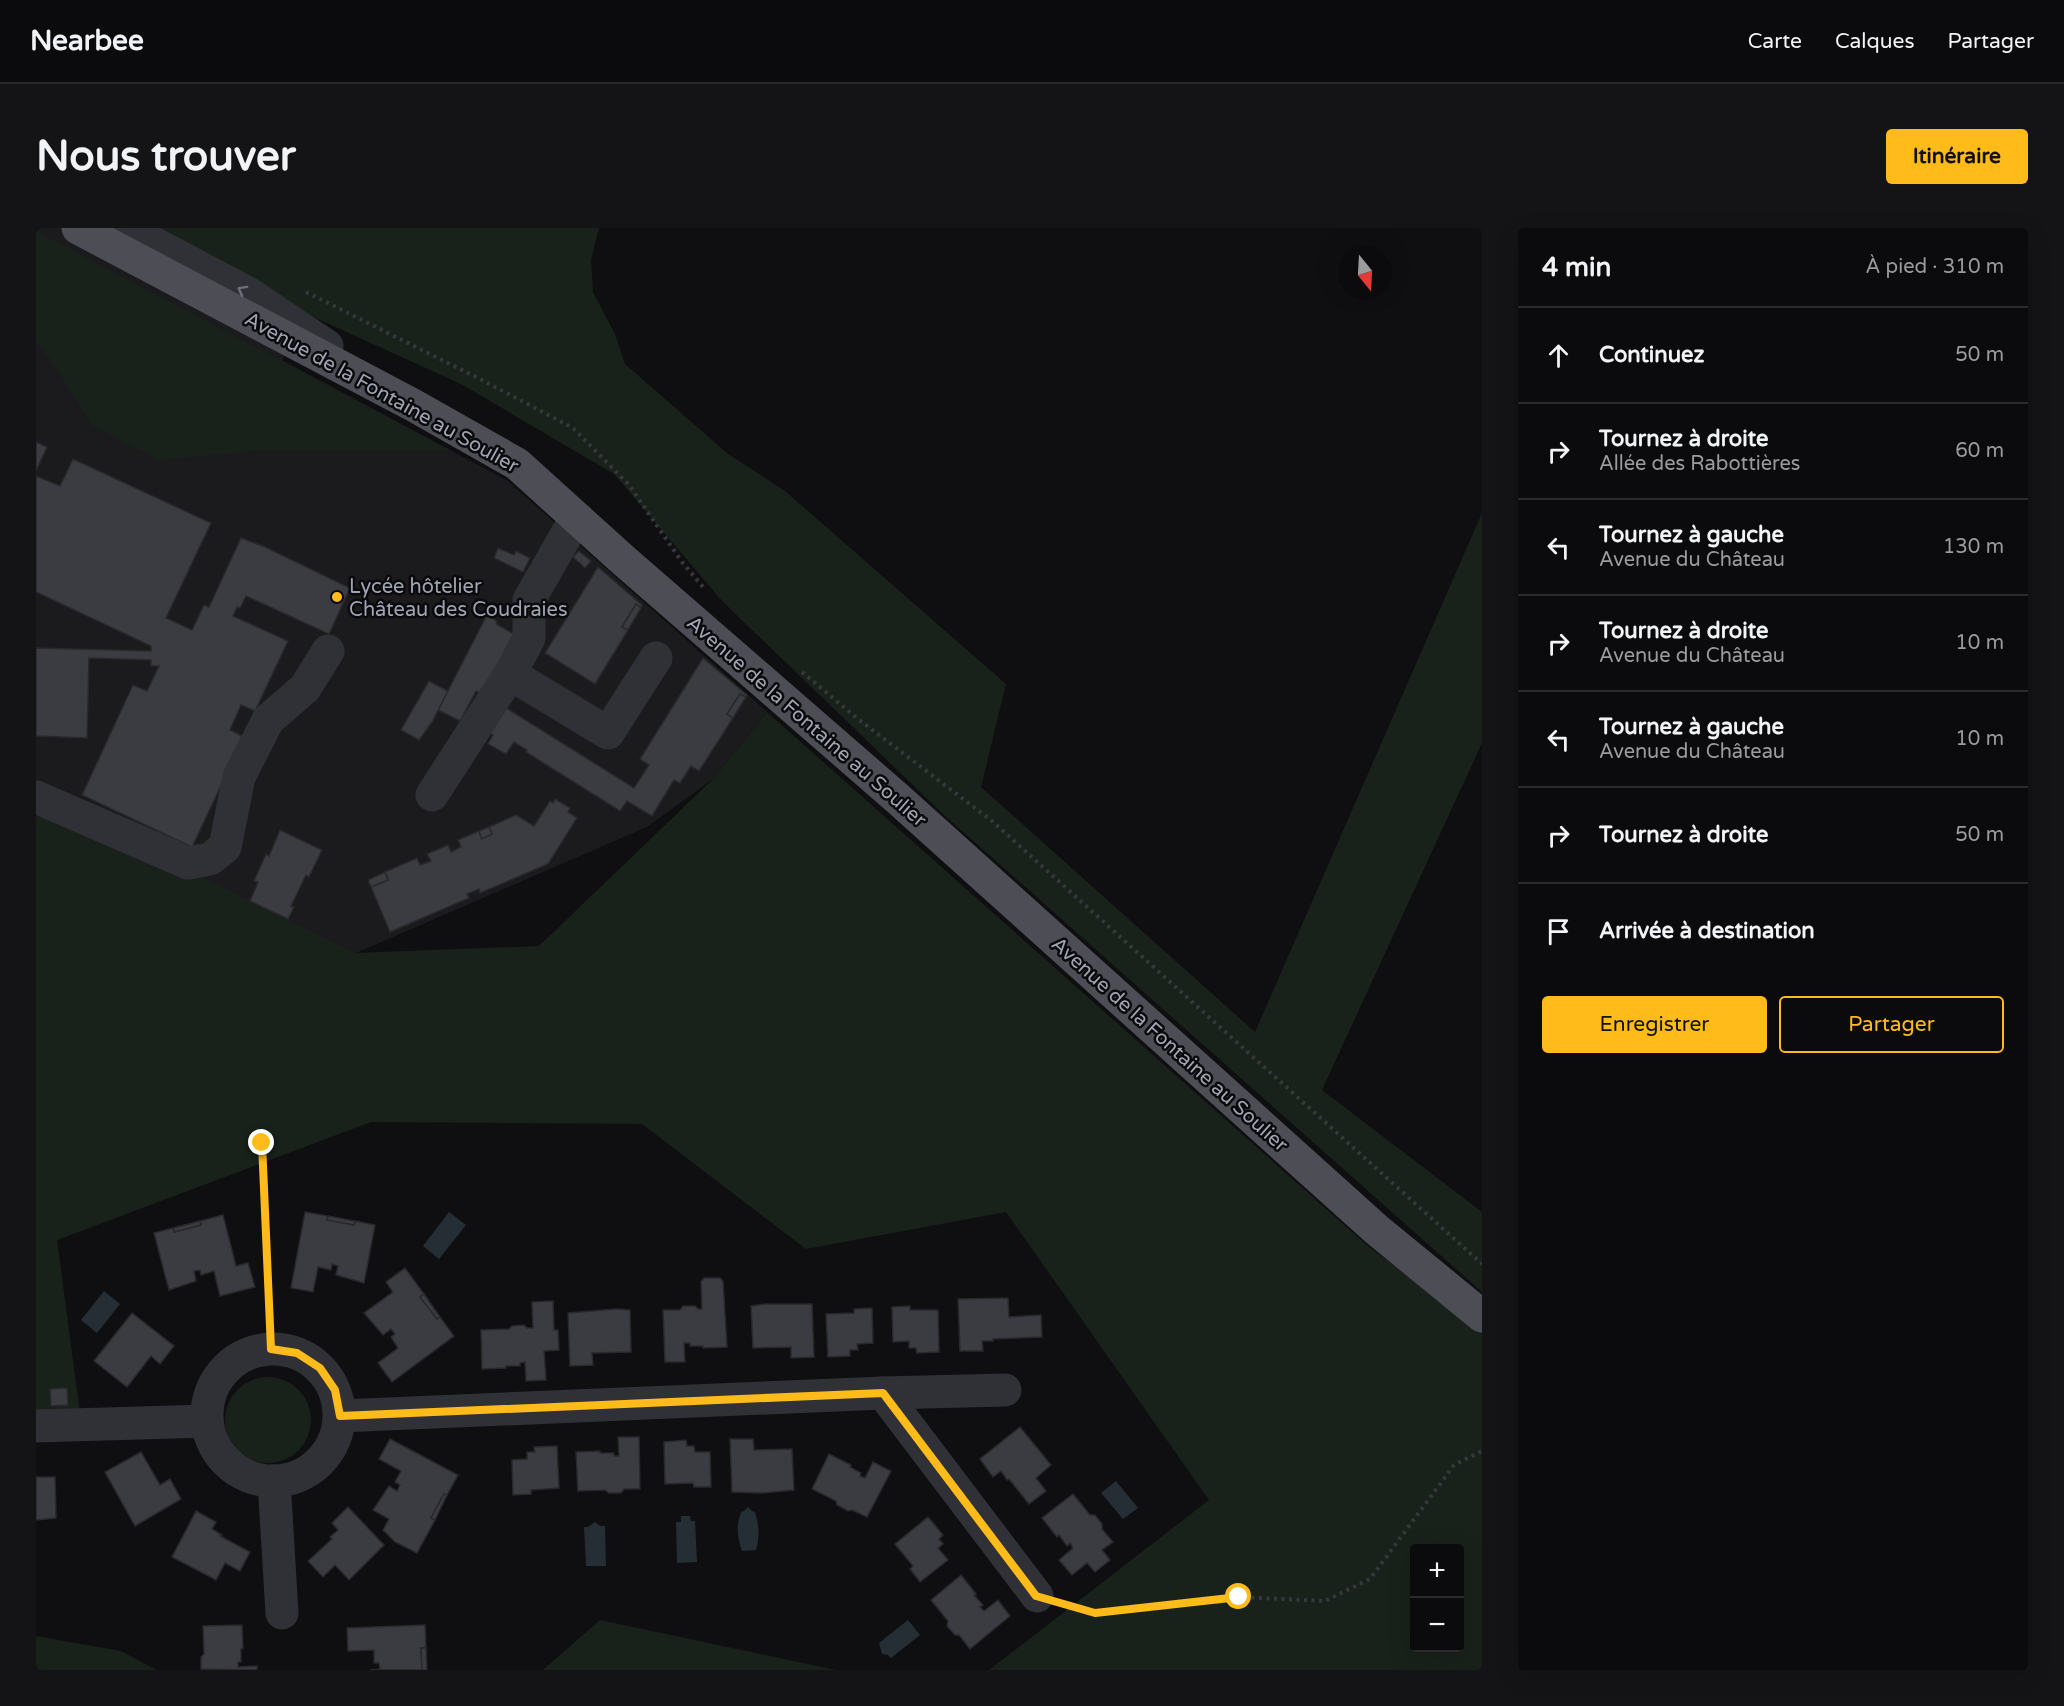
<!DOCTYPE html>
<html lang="fr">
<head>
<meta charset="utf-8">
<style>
  :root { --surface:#0b0b0d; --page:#141416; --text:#f1f3f6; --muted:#9a9b9d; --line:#2b2b2e; --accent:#ffbb19 }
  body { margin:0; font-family:"Varela Round",sans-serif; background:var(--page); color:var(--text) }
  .controls { position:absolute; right:18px; bottom:18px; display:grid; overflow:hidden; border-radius:6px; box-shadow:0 6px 24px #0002 }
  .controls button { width:54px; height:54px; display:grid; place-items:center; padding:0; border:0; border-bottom:2px solid var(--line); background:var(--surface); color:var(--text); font:30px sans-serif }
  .compass { position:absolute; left:1302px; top:18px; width:54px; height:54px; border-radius:50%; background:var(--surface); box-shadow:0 6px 24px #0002; rotate:162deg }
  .stop { position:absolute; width:18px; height:18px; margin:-14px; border:4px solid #ffbb19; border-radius:50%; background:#fff }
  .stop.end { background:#ffbb19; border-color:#fff; box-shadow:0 2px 6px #0008 }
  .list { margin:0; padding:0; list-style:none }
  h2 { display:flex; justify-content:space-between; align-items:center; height:78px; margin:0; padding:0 24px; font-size:26px }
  h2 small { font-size:20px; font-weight:400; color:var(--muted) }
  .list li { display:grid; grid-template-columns:39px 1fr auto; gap:18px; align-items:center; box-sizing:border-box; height:96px; padding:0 24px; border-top:2px solid var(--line) }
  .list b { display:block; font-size:22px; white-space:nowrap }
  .list p { margin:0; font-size:20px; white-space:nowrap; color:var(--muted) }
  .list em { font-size:20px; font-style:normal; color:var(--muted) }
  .actions { display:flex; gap:12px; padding:18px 24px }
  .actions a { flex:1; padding:14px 0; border:2px solid var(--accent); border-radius:6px; text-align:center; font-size:21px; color:var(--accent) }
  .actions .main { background:var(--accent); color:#111 }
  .icon { flex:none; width:33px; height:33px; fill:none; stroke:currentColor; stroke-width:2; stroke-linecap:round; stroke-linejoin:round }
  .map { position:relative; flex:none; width:1446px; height:1442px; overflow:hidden; border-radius:6px }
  header { display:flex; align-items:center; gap:36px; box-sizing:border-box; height:84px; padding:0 30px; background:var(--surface); border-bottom:2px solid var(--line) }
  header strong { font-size:28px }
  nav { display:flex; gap:33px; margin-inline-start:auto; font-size:21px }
  .intro { display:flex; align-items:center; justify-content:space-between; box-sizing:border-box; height:144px; padding:0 36px }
  h1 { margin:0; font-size:42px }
  .button { padding:15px 27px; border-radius:6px; background:var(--accent); color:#111; font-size:21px; font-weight:700 }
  main { display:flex; gap:36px; padding:0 36px }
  aside { flex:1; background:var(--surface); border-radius:6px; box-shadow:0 6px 24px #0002 }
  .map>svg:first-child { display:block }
  .built { fill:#1b1b1e }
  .green { fill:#19211b; fill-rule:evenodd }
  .water { fill:#252d35 }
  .building { fill:#3b3c41; stroke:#29292d; stroke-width:1.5 }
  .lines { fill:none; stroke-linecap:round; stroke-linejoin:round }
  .path { stroke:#36383d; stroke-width:4; stroke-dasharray:3 4.5; stroke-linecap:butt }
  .minor { stroke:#303136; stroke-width:33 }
  .major { stroke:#4c4d55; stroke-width:33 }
  .oneway { stroke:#6d707b }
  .route { stroke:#ffbb19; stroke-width:8 }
  .poi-dot { fill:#ffbb19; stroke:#0a0a0c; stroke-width:2 }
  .labels { text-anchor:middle; stroke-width:5; stroke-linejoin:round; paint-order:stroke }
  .street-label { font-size:20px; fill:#9fa4b3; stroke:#0a0a0c }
  .poi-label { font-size:20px; fill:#9fa4b3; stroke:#0a0a0c; text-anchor:start }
</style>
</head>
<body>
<header>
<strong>Nearbee</strong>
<nav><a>Carte</a><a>Calques</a><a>Partager</a></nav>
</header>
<div class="intro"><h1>Nous trouver</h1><a class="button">Itinéraire</a></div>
<main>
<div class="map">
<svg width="1446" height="1442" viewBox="0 0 1446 1442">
  <rect width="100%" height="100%" fill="#0f0f11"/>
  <!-- built -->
  <polygon class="built" points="0,0 319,0 246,132 472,253 731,484 677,551 611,599 320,725 192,663 0,728"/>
  <!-- green -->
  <g class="green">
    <polygon points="115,0 563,0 555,32 557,64 579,106 589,136 692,226 749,263 970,456 945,559 1219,804 1446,285 1446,515 1286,862 1446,984 1446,1064 908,587 687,374 578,246 425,156 271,86"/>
    <polygon points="0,3 414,222 227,222 123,232 56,197 14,131 0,114"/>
    <path d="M731 484 1333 1019 1446 1101V1442H953L1173 1272 970 984 770 1021 606 896 335 894 21 1012 44 1185 0 1184V567L320 725 503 718 677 551ZM1378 1320H1424V1420H1378Z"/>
    <circle cx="232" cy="1192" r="43"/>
    <polygon points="564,1392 800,1442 801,1442 507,1442"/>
    <polygon points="0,1408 85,1423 121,1442 0,1442"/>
  </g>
  <!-- water -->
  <g class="water">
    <polygon points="413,984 430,997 403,1031 387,1018"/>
    <polygon points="68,1063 84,1076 61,1105 45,1092"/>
    <polygon points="1080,1253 1102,1280 1087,1291 1065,1265"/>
    <path d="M712 1279 716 1283 719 1284C723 1297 724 1309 720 1322L706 1323C701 1309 700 1298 705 1284L708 1283Z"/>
    <polygon points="645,1288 654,1288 655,1293 659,1293 661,1334 641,1335 640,1294 645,1294"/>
    <polygon points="559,1294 564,1298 569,1298 570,1338 550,1338 548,1299 552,1299"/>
    <polygon points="872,1392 884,1407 855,1430 852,1427 846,1426 843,1415"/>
  </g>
  <!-- building -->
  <g class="building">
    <polygon points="0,214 11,219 0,243"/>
    <polygon points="37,231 175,295 130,390 156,402 168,377 173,379 205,310 229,319 314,360 293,406 210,368 204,380 201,379 197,388 252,413 219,483 205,477 194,502 208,509 156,619 46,567 97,457 111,463 123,438 115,438 115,432 53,430 51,510 0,508 0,420 115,423 115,418 0,364 0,248 24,258"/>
    <polygon points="462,320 478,327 480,323 494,330 487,344 458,330"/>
    <polygon points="543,323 555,333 549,340 537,329"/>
    <polygon points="562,339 606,377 605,380 600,376 586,399 592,402 559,456 509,425"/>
    <polygon points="600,376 605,380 592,402 586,399"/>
    <polygon points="451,387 461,393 460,396 481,408 451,468 440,463 424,493 402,482"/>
    <polygon points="667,430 711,467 710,469 704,466 691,486 697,490 663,543 655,538 644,555 638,552 616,588 591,573 584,583 490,524 491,522 478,514 470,526 452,516 457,507 449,503 464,476 598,560 613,537 604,531"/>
    <polygon points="393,453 412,463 396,494 383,512 365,502"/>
    <polygon points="704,466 710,469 697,490 691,486"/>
    <polygon points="519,571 534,580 532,584 541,590 512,636 444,665 443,661 431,666 433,670 354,704 335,659 352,652 349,644 381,630 384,637 395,633 391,626 412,617 415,624 425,619 422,612 443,603 446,611 456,606 453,599 480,587 498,598 514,573 517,575"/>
    <polygon points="453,599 456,606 446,611 443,603"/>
    <polygon points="244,602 286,622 273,649 270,647 258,672 255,678 258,679 252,691 214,673 222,654 218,653 230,626 233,628"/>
    <polygon points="349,644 352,652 335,659 332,652"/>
    <polygon points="269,984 292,988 291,992 318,997 319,993 339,997 328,1055 300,1047 302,1038 296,1036 295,1042 282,1039 277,1064 255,1060"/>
    <polygon points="187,987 200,1038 212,1035 219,1059 184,1068 178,1043 165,1047 164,1042 158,1043 160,1053 133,1062 118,1005 137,1000 138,1004 165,997 164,993"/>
    <polygon points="292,988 319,993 318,997 291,992"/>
    <polygon points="164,993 165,997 138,1004 137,1000"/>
    <polygon points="369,1040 388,1066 384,1069 401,1091 404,1089 418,1108 356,1154 342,1135 362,1120 355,1109 359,1106 355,1101 347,1107 328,1085 357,1064 350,1054"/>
    <polygon points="668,1050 684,1050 687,1053 691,1119 667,1120 667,1118 654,1118 654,1115 648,1115 649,1134 629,1134 627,1082 644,1082 647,1078 659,1078 662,1081 666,1081 665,1054"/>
    <polygon points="388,1066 404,1089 401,1091 384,1069"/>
    <polygon points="972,1070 973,1089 1005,1087 1006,1109 957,1111 957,1113 946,1113 947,1123 924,1123 922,1071"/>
    <polygon points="517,1073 518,1102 522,1102 523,1122 508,1123 510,1152 490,1153 489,1134 484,1135 484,1138 470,1138 470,1140 446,1141 445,1102 473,1101 476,1098 488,1097 491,1100 497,1100 496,1074"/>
    <polygon points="729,1076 776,1076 778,1129 755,1130 755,1119 717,1120 715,1078"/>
    <polygon points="874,1078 874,1082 902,1082 903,1124 881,1125 880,1120 873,1120 873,1113 857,1114 856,1079"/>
    <polygon points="836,1080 837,1115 821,1116 822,1122 814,1122 814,1128 792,1129 790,1086 818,1085 818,1081"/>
    <polygon points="580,1081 594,1082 595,1124 556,1125 557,1137 534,1138 532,1085"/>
    <polygon points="96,1085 138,1118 124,1136 115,1128 91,1159 58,1133"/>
    <polygon points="31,1160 32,1177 15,1178 14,1161"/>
    <polygon points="984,1199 1015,1237 1000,1250 1010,1263 993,1276 973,1251 971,1252 965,1243 957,1249 944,1231"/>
    <polygon points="582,1209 603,1209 604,1261 588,1261 585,1265 573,1265 569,1262 542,1263 540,1224 564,1223 564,1225 578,1225 578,1228 583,1228"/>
    <polygon points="354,1211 422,1247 411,1267 408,1266 395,1290 399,1292 381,1325 359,1314 347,1302 353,1291 337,1282 353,1258 361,1263 364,1257 359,1254 365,1243 343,1231"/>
    <polygon points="694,1211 717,1211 718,1222 756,1221 758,1262 725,1265 696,1264"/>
    <polygon points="650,1212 651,1218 658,1218 659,1224 674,1224 675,1259 658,1259 657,1255 629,1256 628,1214"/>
    <polygon points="521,1218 523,1260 495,1262 495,1266 477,1267 476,1232 491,1231 491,1224 499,1224 498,1219"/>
    <polygon points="105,1224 124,1257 134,1251 145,1271 99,1298 69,1244"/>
    <polygon points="793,1226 815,1237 814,1239 825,1245 824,1248 829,1250 837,1234 855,1243 831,1289 816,1282 812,1283 801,1277 800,1273 776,1261"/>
    <polygon points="0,1249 19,1249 20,1290 0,1292"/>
    <polygon points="408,1266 411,1267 399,1292 395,1290"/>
    <polygon points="1037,1266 1054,1287 1059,1287 1066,1296 1066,1301 1077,1314 1066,1322 1074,1332 1059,1344 1051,1335 1036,1347 1023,1332 1037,1320 1034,1315 1031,1318 1023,1307 1021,1309 1006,1290"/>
    <polygon points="312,1279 348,1317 313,1352 299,1337 287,1349 272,1333 296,1311 294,1309 302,1302 296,1295"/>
    <polygon points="160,1283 180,1294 176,1301 186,1307 184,1308 214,1324 204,1343 189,1335 180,1352 136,1329"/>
    <polygon points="892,1289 907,1307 903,1311 907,1316 902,1320 912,1332 884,1354 874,1341 877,1338 859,1316"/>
    <polygon points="925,1347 940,1366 938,1367 947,1377 944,1379 948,1383 962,1372 974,1388 934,1421 923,1407 919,1407 911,1398 912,1393 895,1372"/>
    <polygon points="206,1397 207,1420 205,1421 205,1434 202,1434 202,1439 221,1438 221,1442 165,1441 165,1429 168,1426 167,1398"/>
    <polygon points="389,1397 390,1420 385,1420 386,1442 334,1442 344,1441 343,1435 338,1435 338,1422 312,1423 311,1400"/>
    <polygon points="385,1420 390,1420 391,1442 386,1442"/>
  </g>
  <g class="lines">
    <!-- path -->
    <g class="path">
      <polyline points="270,64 444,151 537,200 593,257 646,334 667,359"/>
      <polyline points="766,444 822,491 956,593 1446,1036"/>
      <polyline points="226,915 235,1121"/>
      <polyline points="1030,1377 1059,1385 1203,1369 1289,1373 1334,1351 1418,1237 1446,1223"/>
    </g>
    <!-- minor -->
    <g class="minor">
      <polyline points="89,0 212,65 291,118"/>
      <polyline points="474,446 572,505 620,430"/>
      <polyline points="396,567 474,446 493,410 493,372 540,290"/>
      <polyline points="0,569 152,635 174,631 189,619 203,549 232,492 269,460 292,423"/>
      <circle cx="237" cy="1187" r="66"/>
      <polyline points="847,1165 1001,1368"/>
      <polyline points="304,1188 847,1165 969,1162"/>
      <polyline points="0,1198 171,1193"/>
      <polyline points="238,1253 246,1385"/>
    </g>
    <!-- major -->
    <polyline class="major" points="42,0 377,177 481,236 586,331 861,570 1341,1002 1446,1088"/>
  </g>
  <!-- one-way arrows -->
  <defs><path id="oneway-chevron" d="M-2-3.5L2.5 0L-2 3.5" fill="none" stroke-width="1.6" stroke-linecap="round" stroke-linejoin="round" transform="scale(1.5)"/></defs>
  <use class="oneway" href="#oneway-chevron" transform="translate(206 62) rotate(-151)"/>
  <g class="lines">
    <!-- route -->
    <polyline class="route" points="226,915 235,1121 261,1125 284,1140 299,1162 304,1188 847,1165 1000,1368 1059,1385 1203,1369"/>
  </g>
  <!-- markers -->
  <circle class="poi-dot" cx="301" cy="369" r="6"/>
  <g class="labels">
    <!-- street labels -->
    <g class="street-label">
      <text transform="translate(346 164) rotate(29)" y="7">Avenue de la Fontaine au Soulier</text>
      <text transform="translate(771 493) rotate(41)" y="7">Avenue de la Fontaine au Soulier</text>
      <text transform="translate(1134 816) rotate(42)" y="7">Avenue de la Fontaine au Soulier</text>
    </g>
    <!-- poi labels -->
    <g class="poi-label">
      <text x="313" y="365">Lycée hôtelier<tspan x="313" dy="23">Château des Coudraies</tspan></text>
    </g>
  </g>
</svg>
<div class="controls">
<button>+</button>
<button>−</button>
</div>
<svg class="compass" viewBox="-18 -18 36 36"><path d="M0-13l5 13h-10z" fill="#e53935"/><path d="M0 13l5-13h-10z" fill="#9a9b9d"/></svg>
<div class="stop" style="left:1203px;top:1369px"></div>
<div class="stop end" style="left:226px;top:915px"></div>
</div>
<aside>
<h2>4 min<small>À pied · 310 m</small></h2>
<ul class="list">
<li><svg class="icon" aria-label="ahead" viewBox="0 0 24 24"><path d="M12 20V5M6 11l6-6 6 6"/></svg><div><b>Continuez</b></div><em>50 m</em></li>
<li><svg class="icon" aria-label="right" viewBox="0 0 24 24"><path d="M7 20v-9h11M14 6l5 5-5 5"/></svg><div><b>Tournez à droite</b><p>Allée des Rabottières</p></div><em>60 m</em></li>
<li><svg class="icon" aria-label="left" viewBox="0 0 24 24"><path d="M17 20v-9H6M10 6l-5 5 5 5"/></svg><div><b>Tournez à gauche</b><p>Avenue du Château</p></div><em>130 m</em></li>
<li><svg class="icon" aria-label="right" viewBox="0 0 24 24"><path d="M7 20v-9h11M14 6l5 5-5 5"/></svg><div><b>Tournez à droite</b><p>Avenue du Château</p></div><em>10 m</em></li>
<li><svg class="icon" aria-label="left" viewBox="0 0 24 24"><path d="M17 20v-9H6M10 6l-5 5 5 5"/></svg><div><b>Tournez à gauche</b><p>Avenue du Château</p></div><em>10 m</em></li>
<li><svg class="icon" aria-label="right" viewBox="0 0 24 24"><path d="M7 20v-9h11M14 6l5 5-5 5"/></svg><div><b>Tournez à droite</b></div><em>50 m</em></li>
<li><svg class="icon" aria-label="arrive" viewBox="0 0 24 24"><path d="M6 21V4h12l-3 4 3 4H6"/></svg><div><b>Arrivée à destination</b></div></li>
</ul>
<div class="actions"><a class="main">Enregistrer</a><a>Partager</a></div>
</aside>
</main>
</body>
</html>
